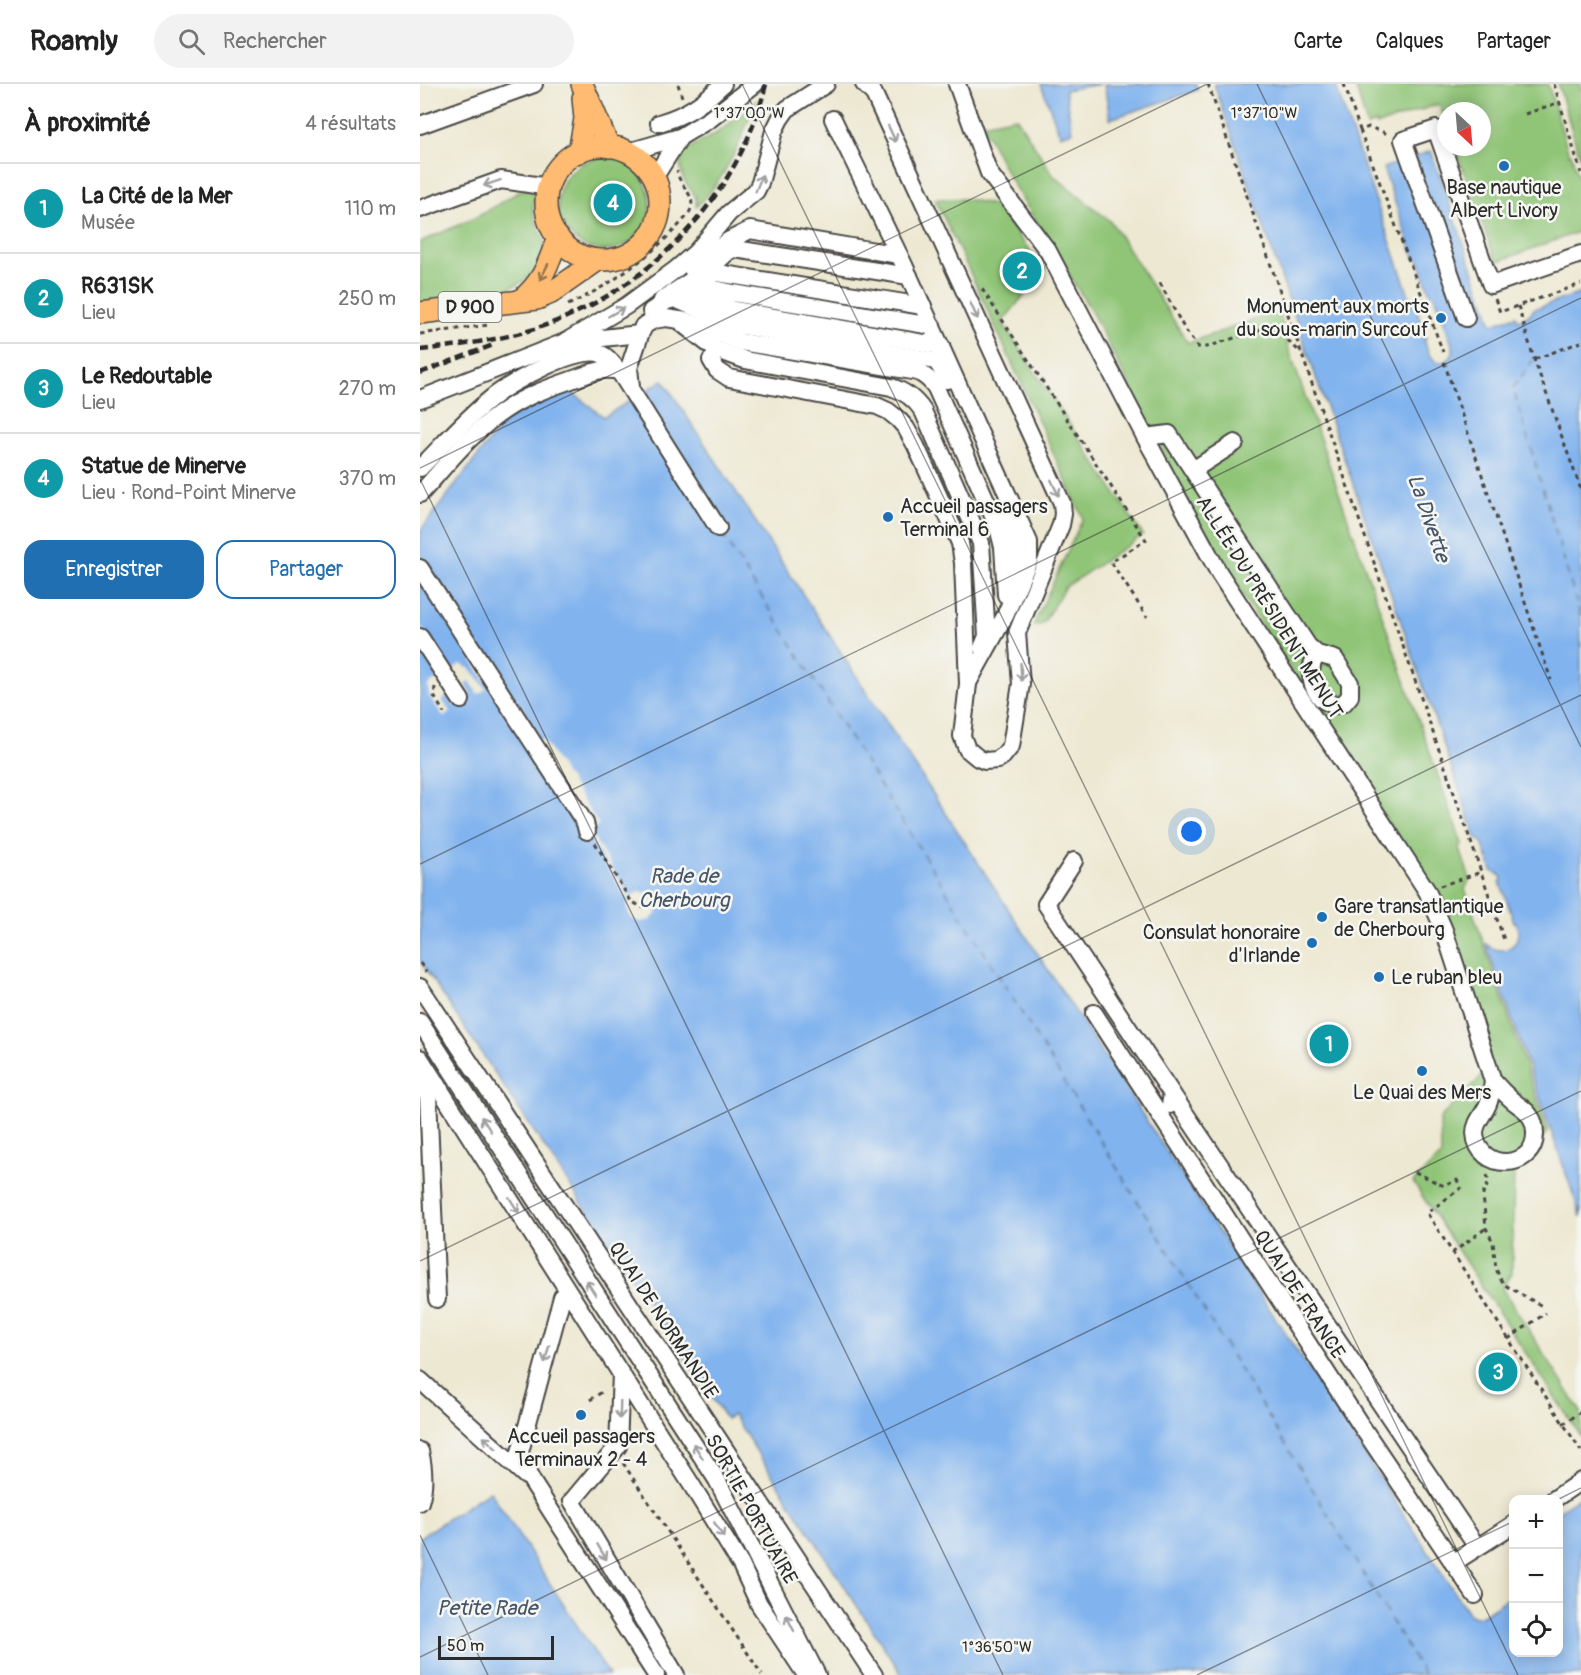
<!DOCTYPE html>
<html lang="fr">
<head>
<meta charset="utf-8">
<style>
  :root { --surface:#fff; --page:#f2f2f2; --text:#222; --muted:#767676; --line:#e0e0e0; --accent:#1f6fb2 }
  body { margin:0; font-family:Pangolin,sans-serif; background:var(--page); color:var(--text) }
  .controls { position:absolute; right:18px; bottom:18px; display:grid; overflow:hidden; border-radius:12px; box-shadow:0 3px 15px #0003 }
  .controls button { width:54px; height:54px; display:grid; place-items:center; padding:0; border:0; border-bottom:2px solid var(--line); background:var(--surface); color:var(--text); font:30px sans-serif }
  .compass { position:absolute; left:1017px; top:18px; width:54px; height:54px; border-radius:50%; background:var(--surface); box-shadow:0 3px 15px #0003; rotate:154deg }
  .scale { position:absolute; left:18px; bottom:15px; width:116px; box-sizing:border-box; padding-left:6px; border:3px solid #2b2b2b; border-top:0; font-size:16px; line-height:21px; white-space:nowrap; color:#2b2b2b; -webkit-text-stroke:4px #f6f6f2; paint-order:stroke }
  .you { position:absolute; left:772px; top:748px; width:21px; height:21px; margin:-15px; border:4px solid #fff; border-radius:50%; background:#1a73e8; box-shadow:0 0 0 9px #1a73e833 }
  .badge { display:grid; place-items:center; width:39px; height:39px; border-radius:50%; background:var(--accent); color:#fff; font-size:20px; font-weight:700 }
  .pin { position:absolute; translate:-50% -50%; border:3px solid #fff; box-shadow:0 2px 6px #0006 }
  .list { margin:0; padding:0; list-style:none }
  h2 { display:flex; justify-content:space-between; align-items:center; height:78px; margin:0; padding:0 24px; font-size:26px }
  h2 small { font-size:20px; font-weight:400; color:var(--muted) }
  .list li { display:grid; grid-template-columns:39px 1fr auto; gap:18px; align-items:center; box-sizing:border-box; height:90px; padding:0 24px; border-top:2px solid var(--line) }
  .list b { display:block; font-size:22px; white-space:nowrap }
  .list p { margin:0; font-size:20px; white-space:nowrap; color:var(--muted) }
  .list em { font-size:20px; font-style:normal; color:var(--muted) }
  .actions { display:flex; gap:12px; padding:18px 24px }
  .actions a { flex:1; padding:14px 0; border:2px solid var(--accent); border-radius:18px; text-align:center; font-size:21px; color:var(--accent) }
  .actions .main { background:var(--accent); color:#fff }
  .icon { flex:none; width:33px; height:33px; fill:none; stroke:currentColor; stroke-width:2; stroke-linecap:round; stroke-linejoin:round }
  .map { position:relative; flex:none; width:1161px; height:1591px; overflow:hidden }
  header { display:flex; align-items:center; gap:36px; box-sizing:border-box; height:84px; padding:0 30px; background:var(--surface); border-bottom:2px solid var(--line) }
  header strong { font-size:28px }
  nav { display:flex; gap:33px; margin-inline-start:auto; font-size:21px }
  .search { width:420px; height:54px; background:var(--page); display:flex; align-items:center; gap:15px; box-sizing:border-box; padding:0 21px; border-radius:33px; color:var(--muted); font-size:22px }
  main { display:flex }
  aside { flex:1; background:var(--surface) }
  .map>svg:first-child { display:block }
  .green { fill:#90c577; stroke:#5e7851; stroke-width:1.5 }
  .water { fill:#81b3ee; stroke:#566f8c; stroke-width:1.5 }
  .pier { fill:#ede8d1 }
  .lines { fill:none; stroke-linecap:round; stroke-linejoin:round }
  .ferry { stroke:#455466; stroke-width:1.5; stroke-dasharray:8 6; stroke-linecap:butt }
  .minor-casing { stroke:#484744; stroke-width:20 }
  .major-casing { stroke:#484744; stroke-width:24 }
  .path { stroke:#484744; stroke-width:3; stroke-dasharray:4.5 4.5; stroke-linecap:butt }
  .minor { stroke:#fff; stroke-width:16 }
  .major { stroke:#febb71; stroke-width:21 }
  .rail { stroke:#2b2b2b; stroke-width:4.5; stroke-dasharray:9 4.5; stroke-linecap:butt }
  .oneway { stroke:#a0a0a0 }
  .oneway2 { stroke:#94734e }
  .ticks { fill:none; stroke:#2b2b2b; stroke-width:1.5; stroke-opacity:0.45 }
  .poi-dot { fill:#1f6fb2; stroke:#f6f6f2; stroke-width:2 }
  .labels { text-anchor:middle; stroke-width:5; stroke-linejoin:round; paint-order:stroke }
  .shield { fill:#f6f6f2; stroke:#686867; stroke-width:1.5 }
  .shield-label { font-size:18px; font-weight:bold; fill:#2b2b2b }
  .poi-label { font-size:20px; fill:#2b2b2b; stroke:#f6f6f2 }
  .street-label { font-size:20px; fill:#2b2b2b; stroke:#f6f6f2 }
  .water-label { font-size:21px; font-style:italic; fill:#455466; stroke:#f6f6f2 }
  .ticks-label { font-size:15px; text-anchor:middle; fill:#2b2b2b; stroke:#f6f6f2; stroke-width:5; stroke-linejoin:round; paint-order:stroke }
</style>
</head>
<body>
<header>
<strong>Roamly</strong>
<div class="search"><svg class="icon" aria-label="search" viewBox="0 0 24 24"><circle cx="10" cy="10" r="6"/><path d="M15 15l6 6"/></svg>Rechercher</div>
<nav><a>Carte</a><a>Calques</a><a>Partager</a></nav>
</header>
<main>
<aside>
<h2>À proximité<small>4 résultats</small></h2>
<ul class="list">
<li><span class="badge" style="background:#0f9aa8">1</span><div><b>La Cité de la Mer</b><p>Musée</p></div><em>110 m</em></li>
<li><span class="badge" style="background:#0f9aa8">2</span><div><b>R631SK</b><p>Lieu</p></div><em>250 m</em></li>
<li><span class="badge" style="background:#0f9aa8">3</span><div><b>Le Redoutable</b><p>Lieu</p></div><em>270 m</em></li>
<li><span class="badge" style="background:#0f9aa8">4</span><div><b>Statue de Minerve</b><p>Lieu · Rond-Point Minerve</p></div><em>370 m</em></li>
</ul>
<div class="actions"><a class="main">Enregistrer</a><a>Partager</a></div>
</aside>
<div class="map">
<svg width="1161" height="1591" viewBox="0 0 1161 1591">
  <rect width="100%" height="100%" fill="#f6f6f2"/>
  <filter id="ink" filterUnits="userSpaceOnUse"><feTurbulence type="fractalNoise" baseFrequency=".0167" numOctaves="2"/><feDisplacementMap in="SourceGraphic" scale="12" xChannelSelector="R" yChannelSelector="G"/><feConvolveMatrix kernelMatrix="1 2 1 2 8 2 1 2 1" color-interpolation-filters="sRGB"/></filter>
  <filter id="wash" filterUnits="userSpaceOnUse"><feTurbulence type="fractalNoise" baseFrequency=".008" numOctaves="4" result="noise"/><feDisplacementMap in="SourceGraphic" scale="24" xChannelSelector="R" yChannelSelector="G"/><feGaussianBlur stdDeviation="1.35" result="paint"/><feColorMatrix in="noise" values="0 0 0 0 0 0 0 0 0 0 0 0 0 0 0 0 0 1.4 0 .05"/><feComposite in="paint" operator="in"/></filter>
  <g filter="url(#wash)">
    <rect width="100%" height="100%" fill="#ede8d1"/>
    <!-- green -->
    <g class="green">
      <polygon points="935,0 1128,0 1149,70 1151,69 1161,102 1161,147 1076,178 1035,63 1062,63 1062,27 1026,27 1026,39 1019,20 957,41 956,39 947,42"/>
      <polygon points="1138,0 1161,0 1161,77 1160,74"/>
      <path d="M336 17C322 54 307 95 276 123 278 104 263 105 261 86 260 82 260 76 262 72 267 63 279 59 288 54 306 45 321 29 336 17Z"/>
      <polygon points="596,33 633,91 691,138 768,259 859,227 869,266 1042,760 1040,765 1050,795 1045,805 1128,1047 1094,1088 1092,1189 1082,1204 1161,1328 1161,1353 993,1098 1021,1072 1020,1034 1072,982 1018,816 793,465 669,223 588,92 562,40"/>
      <circle cx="184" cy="120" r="46"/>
      <polygon points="103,105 116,106 113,123 115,135 124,157 124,165 115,186 102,198 87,205 63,211 0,220 0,158 59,132"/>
      <polygon points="515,115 547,115 577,122 603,158 626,185 582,238 723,451 644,504 624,538 618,542 613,542 663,434 555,199"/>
    </g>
    <!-- water -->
    <g class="water">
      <polygon points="621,0 681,0 645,6 652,48 640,51"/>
      <polygon points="684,0 776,0 778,6 690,35"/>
      <path d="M794 0H915L992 220H995L1006 254 1004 255 1009 270 1016 278C1026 280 1034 274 1033 263L1015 212 1010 209 999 177 994 173 963 84 1011 67 1072 240 1096 232 1098 236 1108 232 1114 225 1161 209V1133L1066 860C1085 875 1104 860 1096 838H1094L1080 798 1082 796 1081 792 1072 787 1062 758 1056 754Z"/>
      <polygon points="243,296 1048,1529 1055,1533 1061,1532 1093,1511 1094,1568 1138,1568 1139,1427 1161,1412 1161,1591 482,1591 313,1331 306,1335 0,877 0,447 87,334 149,306 184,333"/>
      <polygon points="70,1407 189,1591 0,1591 0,1453"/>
    </g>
    <!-- pier -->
    <g class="pier">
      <polygon points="0,474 28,521 117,655 123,656 179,741 170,748 210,813 219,808 225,808 230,810 236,816 237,825 236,830 230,836 219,838 210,833 207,823 208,816 167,750 164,751 158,744 106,667 106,661 0,494"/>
      <polygon points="0,541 30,587 41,580 52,586 66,605 58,610 50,597 45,600 51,611 34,622 28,612 22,616 30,628 24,633 9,612 8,601 19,594 0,563"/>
    </g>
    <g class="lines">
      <!-- ferry -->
      <g class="ferry">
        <polyline points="1114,275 1093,304 1161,534"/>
        <path d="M302 450C541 827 775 1208 1004 1591"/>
      </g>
    </g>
  </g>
  <g filter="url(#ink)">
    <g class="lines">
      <!-- minor casing -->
      <g class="minor-casing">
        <g id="minor">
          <polyline points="537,0 569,89 628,167 725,353 799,489 1007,807 1024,846 1073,997"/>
          <polyline points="413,35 484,181 609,458 609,476 585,532 548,599"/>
          <path d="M239 39C267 31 282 20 303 0"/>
          <polyline points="0,41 114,0"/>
          <polyline points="208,68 260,53 290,35 335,0"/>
          <polyline points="234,94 260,53"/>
          <polyline points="0,125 81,96 129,103"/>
          <polyline points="272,185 308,157 330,146 479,171"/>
          <polyline points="280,192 289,189 298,189 503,222"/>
          <polyline points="270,202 277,201 313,209 512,242"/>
          <polyline points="263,204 314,226 521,262"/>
          <polyline points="242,216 293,182 309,167 315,165 489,192"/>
          <polyline points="231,227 247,217 255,215 317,241 515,277 519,281 527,296"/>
          <polyline points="1046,234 983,56 1016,45 1071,201 1161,170"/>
          <path d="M264 241 295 265 325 276 471 303C484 307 495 315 503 327L561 459 567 552 562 564"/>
          <path d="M145 258 220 250 225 241 234 236 246 234 266 237 321 258 498 288C506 292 511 296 516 304L578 443 583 463 586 511"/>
          <polyline points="291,276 297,286 309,294 457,322 468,327 478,335 486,344 496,362 540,459 543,479 548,600 542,652 547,665 558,674 565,677 577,676 583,672 591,662 601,600 597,549 641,441 643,430 642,419 454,10 444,0"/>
          <polyline points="211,303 209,284 223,242"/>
          <polyline points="0,315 145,258 206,222 255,186 276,168 309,129 336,107 340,99 354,47 360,35 367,25 406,0"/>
          <path d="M725 353 749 350 888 562 897 570 915 575 930 599V612L924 619 915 621C911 620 906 618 902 615 889 602 888 584 897 570"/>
          <path d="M0 384C24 360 46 334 73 313 90 299 162 258 183 271 189 274 194 282 199 287L298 444"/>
          <polyline points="773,386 815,359"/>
          <path d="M0 410C27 380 53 346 88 324 114 307 145 299 173 288 182 285 190 285 199 287"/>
          <polyline points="586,426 594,453 599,484 593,496"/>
          <polyline points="0,484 165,739 167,747"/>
          <polyline points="0,553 41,616"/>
          <polyline points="654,777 626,820 752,1010 750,1021"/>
          <polyline points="0,903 454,1591"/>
          <polyline points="674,929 940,1340 1055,1511"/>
          <polyline points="0,938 297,1396 397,1591"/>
          <polyline points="0,974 271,1400 321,1481 339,1520 386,1591"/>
          <path d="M1073 997C1079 1004 1086 1011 1093 1017 1099 1022 1106 1025 1110 1032 1114 1037 1115 1043 1115 1050 1115 1087 1057 1088 1055 1049 1055 1038 1064 1030 1068 1020 1071 1013 1072 1004 1073 997Z"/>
          <polyline points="0,999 8,1012 17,1215"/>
          <polyline points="752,1010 1057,1463"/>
          <polyline points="142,1213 100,1368 101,1376 113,1399 236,1591"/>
          <polyline points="201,1290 198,1362 152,1417 256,1591"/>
          <polyline points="0,1296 106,1392"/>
          <path d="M0 1367C4 1384 5 1402 0 1418"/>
          <polyline points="1133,1416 1161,1397"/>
          <polyline points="1033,1479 1094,1440"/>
        </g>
      </g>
      <!-- major casing -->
      <g class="major-casing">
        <g id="major">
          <polyline points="162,0 189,63"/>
          <circle cx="183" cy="119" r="57"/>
          <polyline points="159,68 165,35 163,14"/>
          <path d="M101 216C124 197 128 180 138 153"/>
          <polyline points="0,229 117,215 131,209 178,176"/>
        </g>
      </g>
      <!-- path -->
      <g class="path">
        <polyline points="258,0 262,13"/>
        <polyline points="788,0 1051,758 1084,856"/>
        <polyline points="924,0 940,46 949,43 968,50"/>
        <polyline points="1134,0 1161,89"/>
        <polyline points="1105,30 1140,18"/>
        <polyline points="940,46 1023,268"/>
        <polyline points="234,146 240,161"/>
        <polyline points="740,199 765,246 778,263 787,263 842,245 859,248 881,269"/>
        <polyline points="562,205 726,456 691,478 727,533"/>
        <polyline points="1075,215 1080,228 1161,200"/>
        <path d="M148 221C195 199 234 170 268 131 280 111 260 106 257 87"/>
        <polyline points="1098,222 1114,275 1161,406"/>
        <polyline points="0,250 69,241"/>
        <polyline points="1115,275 1161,258"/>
        <polyline points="1024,278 1131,596"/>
        <polyline points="15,603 14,612 24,629"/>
        <polyline points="175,759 211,817 223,824"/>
        <polyline points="1020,802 1061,788"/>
        <polyline points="0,879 6,888"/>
        <polyline points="995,1088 1024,1102 1037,1096 1041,1104 1007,1129 1161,1367"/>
        <polyline points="1067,1091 1069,1098 1063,1110 1066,1144 1073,1158 1076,1185 1083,1200 1122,1222"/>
        <polyline points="1032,1169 1066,1144"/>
        <polyline points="1088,1255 1126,1229"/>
        <polyline points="170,1316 185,1306"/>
        <polyline points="1143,1340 1161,1328"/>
        <polyline points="176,1349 182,1357"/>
        <polyline points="203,1379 342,1591"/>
      </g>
      <!-- minor -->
      <use href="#minor" class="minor"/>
      <!-- major -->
      <use href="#major" class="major"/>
      <!-- rail -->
      <g class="rail">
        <path d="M0 266C44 261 88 255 129 240 234 201 320 110 346 0"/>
        <polyline points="0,289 73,261"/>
      </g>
    </g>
    <!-- one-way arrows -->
    <defs><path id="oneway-shaft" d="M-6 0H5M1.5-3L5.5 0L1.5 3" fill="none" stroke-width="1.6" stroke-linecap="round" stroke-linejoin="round" transform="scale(1.5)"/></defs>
    <g class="oneway">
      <use href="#oneway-shaft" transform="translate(472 50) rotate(65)"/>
      <use href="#oneway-shaft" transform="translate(72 99) rotate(161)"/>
      <use href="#oneway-shaft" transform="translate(339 99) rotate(-68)"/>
      <use href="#oneway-shaft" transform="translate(554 227) rotate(65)"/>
      <use href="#oneway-shaft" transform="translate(196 228) rotate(-30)"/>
      <use href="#oneway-shaft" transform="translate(635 404) rotate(65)"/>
      <use href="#oneway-shaft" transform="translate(601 588) rotate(87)"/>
      <use href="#oneway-shaft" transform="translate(66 1040) rotate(-123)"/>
      <use href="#oneway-shaft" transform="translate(94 1121) rotate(58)"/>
      <use href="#oneway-shaft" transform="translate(171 1204) rotate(-123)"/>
      <use href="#oneway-shaft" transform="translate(127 1270) rotate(105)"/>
      <use href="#oneway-shaft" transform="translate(200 1326) rotate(92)"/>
      <use href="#oneway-shaft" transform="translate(70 1359) rotate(-138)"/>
      <use href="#oneway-shaft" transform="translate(278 1367) rotate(-123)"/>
      <use href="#oneway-shaft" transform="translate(299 1446) rotate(58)"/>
      <use href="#oneway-shaft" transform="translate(182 1468) rotate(59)"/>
      <use href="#oneway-shaft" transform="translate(370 1539) rotate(-117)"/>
    </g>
    <use class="oneway2" href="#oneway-shaft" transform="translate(124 188) rotate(117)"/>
  </g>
  <!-- ticks -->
  <path class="ticks" d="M322 0 1098 1591M837 0 1161 663M0 384 787 0M0 395 583 1591M0 780 1161 214M0 1177 1161 611M1137 1416 1161 1404M0 1451 68 1591M0 1573 1161 1007M777 1591 1094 1437"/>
  <!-- markers -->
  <g class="poi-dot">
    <circle cx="1084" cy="82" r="6"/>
    <circle cx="1021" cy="234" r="6"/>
    <circle cx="468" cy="433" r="6"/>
    <circle cx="902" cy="833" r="6"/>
    <circle cx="892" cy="859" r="6"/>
    <circle cx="959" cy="893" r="6"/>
    <circle cx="1002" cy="987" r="6"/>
    <circle cx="161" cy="1331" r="6"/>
  </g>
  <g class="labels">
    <!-- shield labels -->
    <rect class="shield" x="18.5" y="208" width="63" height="30" rx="4.5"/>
    <g class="shield-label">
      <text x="50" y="229">D 900</text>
    </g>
    <!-- poi labels -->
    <g class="poi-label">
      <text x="1084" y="110">Base nautique<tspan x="1084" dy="23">Albert Livory</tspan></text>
      <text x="1009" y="229" text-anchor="end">Monument aux morts<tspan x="1009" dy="23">du sous-marin Surcouf</tspan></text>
      <text x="480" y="429" text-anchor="start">Accueil passagers<tspan x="480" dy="23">Terminal 6</tspan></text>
      <text x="914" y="829" text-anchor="start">Gare transatlantique<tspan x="914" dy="23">de Cherbourg</tspan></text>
      <text x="880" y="855" text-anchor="end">Consulat honoraire<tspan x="880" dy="23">d'Irlande</tspan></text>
      <text x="971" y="900" text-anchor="start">Le ruban bleu</text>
      <text x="1002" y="1015">Le Quai des Mers</text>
      <text x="161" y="1359">Accueil passagers<tspan x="161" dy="23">Terminaux 2 - 4</tspan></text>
    </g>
    <!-- street labels -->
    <g class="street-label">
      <text transform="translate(850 523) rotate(58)" y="7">ALLÉE DU PRÉSIDENT MENUT</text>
      <text transform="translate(880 1210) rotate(57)" y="7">QUAI DE FRANCE</text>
      <text transform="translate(244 1236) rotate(57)" y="7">QUAI DE NORMANDIE</text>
      <text transform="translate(332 1425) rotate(61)" y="7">SORTIE PORTUAIRE</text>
    </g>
    <!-- water labels -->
    <g class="water-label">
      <text transform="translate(1009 434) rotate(71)" y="7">La Divette</text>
      <text x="264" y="799">Rade de<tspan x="264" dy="24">Cherbourg</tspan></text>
      <text x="67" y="1531">Petite Rade</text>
    </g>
  </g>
  <g class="ticks-label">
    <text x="844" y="34">1°37'10"W</text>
    <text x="329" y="34">1°37'00"W</text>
    <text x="577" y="1568">1°36'50"W</text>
  </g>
</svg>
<div class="controls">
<button>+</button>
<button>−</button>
<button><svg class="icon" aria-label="locate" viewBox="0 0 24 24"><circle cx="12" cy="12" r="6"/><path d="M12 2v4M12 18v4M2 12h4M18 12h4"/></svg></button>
</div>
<svg class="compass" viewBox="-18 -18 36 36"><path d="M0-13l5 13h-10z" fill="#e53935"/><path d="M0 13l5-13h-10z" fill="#767676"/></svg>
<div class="scale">50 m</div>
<div class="you"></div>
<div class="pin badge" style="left:909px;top:960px;background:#0f9aa8">1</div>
<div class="pin badge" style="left:602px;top:187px;background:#0f9aa8">2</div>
<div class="pin badge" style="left:1078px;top:1288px;background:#0f9aa8">3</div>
<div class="pin badge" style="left:193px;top:119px;background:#0f9aa8">4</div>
</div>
</main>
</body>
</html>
